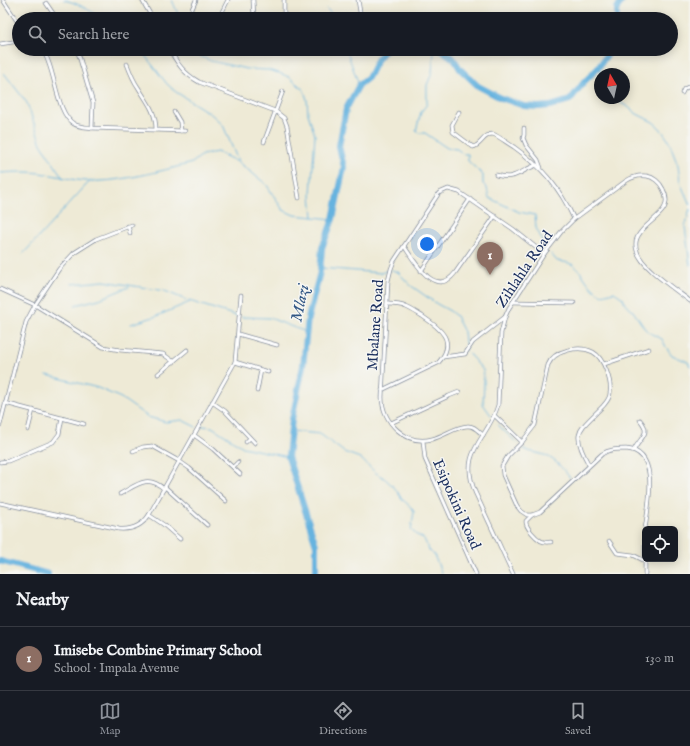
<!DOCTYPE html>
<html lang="en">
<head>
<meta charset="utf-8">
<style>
  :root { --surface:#171b24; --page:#242831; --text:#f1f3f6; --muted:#9ea1a6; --line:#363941; --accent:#8c9099 }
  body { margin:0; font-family:"IM FELL English",serif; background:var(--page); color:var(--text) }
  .controls { position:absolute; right:12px; bottom:12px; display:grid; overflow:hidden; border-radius:6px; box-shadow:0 2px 10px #0003 }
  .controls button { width:36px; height:36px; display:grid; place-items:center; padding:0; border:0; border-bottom:1px solid var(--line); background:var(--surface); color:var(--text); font:20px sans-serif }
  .compass { position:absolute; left:594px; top:68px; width:36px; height:36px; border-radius:50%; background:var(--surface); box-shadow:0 2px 10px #0003; rotate:351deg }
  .you { position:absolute; left:427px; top:244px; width:14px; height:14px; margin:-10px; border:3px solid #fff; border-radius:50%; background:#1a73e8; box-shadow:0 0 0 6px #1a73e833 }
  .badge { display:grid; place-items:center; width:26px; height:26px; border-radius:50%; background:var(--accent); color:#fff; font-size:13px; font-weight:700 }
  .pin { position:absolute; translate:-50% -33px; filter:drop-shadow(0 1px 2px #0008) }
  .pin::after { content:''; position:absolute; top:21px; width:14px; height:12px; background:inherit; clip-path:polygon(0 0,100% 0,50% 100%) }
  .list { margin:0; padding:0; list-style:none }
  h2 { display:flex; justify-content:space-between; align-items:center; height:52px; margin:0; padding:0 16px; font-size:17px }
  h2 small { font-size:13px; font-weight:400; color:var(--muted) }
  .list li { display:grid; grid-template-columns:26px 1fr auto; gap:12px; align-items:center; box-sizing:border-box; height:64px; padding:0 16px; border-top:1px solid var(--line) }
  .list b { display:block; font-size:15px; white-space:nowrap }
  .list p { margin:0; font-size:13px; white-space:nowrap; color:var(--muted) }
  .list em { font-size:13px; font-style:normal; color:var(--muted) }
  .icon { flex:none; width:22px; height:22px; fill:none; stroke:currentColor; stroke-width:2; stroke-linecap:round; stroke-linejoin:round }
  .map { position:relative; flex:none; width:690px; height:574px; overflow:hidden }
  .search { position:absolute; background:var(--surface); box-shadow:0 2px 10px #0003; left:12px; right:12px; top:12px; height:44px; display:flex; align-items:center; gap:10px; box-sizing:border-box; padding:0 14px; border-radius:22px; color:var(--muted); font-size:15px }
  .sheet { height:116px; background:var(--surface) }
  nav { display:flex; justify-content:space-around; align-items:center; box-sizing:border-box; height:56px; border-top:1px solid var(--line); background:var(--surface); font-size:11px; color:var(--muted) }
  nav a { display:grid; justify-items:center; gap:2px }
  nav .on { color:var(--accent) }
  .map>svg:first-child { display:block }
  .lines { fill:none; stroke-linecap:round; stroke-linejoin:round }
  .stream { stroke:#66b3df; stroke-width:1 }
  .river { stroke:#66b3df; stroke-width:6 }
  .minor-casing { stroke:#848c9a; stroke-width:4.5 }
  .minor { stroke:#fff; stroke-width:3 }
  .labels { text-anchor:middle; stroke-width:3; stroke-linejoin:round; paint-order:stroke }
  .street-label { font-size:15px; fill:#1b2f5e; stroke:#f6f6f2 }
  .water-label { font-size:16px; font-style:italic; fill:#325785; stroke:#f6f6f2 }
</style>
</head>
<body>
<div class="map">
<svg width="690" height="574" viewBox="0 0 690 574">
  <rect width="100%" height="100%" fill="#f6f6f2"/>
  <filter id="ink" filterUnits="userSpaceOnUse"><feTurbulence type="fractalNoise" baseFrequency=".025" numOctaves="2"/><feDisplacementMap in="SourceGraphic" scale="8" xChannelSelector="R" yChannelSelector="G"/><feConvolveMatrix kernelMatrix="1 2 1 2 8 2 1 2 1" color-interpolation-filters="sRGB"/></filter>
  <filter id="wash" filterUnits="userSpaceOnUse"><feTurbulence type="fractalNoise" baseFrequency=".012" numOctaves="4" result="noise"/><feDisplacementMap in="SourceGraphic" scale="16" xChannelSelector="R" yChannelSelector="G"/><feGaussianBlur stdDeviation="0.9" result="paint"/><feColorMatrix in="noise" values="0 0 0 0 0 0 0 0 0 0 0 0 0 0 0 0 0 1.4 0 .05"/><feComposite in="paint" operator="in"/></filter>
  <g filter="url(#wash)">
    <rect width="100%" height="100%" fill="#eeead6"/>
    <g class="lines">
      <!-- stream -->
      <g class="stream">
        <path d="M64 0C78 3 90 10 102 19"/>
        <polyline points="172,0 180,19"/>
        <polyline points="327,9 336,19"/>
        <polyline points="140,49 167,84 176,92 211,114 223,125 238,161"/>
        <polyline points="195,49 200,56 211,61 247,69 268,70 279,73 289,77 304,90 307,100 308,114 315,135 311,194 313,217"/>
        <polyline points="346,49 359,85"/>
        <polyline points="436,49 434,53 433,61 432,73 427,85 427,104 421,112 416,131 419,133 425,133 447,148 457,149 463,154 468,154 468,161 483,175 483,184 487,188 489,198 519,212 535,215 536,228 544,243"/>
        <polyline points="598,68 602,74"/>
        <polyline points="4,73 27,103 41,144 63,178"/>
        <polyline points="617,98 621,103 628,107 637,114 653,122 660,128 669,141 678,165 680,182 690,205"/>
        <path d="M0 173C16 172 31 171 46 174 60 176 71 180 86 181 117 183 161 171 192 163L202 155 217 152 238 162 266 184 283 210 294 215 333 219"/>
        <polyline points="690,209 685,226 690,265"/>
        <polyline points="23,254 90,181"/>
        <path d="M551 254 557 261C563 262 568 262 573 265 584 272 587 288 602 295L614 292 623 298 625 304 633 311 645 329 650 333 662 339 666 347 672 355 688 362 690 366"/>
        <polyline points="320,268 381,273 389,270"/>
        <polyline points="392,270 398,272 410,285 437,304 450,311 456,316 464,332 466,350"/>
        <polyline points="72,284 104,281 165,291 186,300 237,316"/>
        <polyline points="75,305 99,299 129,287"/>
        <polyline points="242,317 270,318 295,328 307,332"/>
        <polyline points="131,324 157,316 190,302"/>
        <polyline points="468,353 483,370 484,383 483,404 491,415"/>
        <polyline points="47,375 98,388 121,398 148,417 166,422 182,420 196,427"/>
        <polyline points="498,425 517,443"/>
        <polyline points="202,426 212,427 243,447 288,457"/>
        <polyline points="291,431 320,434 344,452 360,458 376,473 384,478 394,487 403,500 413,509 414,512 411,530 417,535 424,539 429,550 434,555 442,574"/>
        <path d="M523 449C529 452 534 452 541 454 553 457 563 468 570 478"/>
      </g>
      <!-- river -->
      <g class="river">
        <polyline points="617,19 617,8 623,0"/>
        <polyline points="440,49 454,59 460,69 478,86 501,98 524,106 538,107 550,106 570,100 584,82 598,68 611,49"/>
        <polyline points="0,561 48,574"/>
        <polyline points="314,574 316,571 316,545 288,457 292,419 303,366 308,318 320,272 322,248 333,219 344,167 339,146 346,109 359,85 368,78 377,60 386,49"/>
      </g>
    </g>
  </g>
  <g filter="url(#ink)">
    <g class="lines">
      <!-- minor casing -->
      <g class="minor-casing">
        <g id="minor">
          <polyline points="3,0 19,24"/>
          <polyline points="142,0 153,19"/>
          <polyline points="253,0 254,18"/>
          <polyline points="284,0 284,19"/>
          <polyline points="358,0 360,12"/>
          <polyline points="46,3 57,19"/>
          <polyline points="192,9 196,0"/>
          <polyline points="220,16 228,0"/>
          <polyline points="0,44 19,41"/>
          <path d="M42 49C56 68 55 112 74 124 79 127 86 127 92 128L185 131"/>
          <polyline points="77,49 93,103 92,128"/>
          <path d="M169 49C178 64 183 73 199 82L275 111 284 118 287 126 299 198"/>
          <path d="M127 64C130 72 133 80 138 87 147 102 156 111 156 130"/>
          <polyline points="682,93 684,89 690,86"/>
          <polyline points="174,112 180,122 181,131"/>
          <path d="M459 112 452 125 453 132 473 147C482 145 483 134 493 134 500 137 507 143 514 147 542 167 560 188 574 219"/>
          <polyline points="524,128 524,135 523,138 526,145 538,160 541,168"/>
          <polyline points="264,142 283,91"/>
          <path d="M496 175C515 181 521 170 537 165"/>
          <polyline points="128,226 130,233"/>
          <path d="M404 246C415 262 435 299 455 273L495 216"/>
          <polyline points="421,271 470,199"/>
          <polyline points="0,289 35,305 103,347 120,350 163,354 174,362"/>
          <polyline points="513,302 574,303"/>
          <polyline points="238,334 277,345"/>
          <polyline points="443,357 465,354 473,342 505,317"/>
          <polyline points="235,362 268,372"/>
          <polyline points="604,364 649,349"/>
          <polyline points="158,374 187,350"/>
          <path d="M382 390 438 363C458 341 440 328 422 316 417 313 411 309 406 307 400 304 393 304 387 304"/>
          <polyline points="257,391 261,370"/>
          <polyline points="212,402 225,411 255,443"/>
          <polyline points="5,403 84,424"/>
          <polyline points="495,416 522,442"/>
          <polyline points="391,423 449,396 459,392"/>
          <polyline points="0,425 26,322 35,305 59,269 74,253 96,239 132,225"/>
          <polyline points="28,430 33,410"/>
          <polyline points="194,435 213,449 240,474"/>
          <path d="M483 435C478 431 474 425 467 426 455 427 444 436 432 439 406 446 382 422 382 397L388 281 391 269 394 261 439 193 448 189 459 192 513 229 544 254"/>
          <polyline points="423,441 425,459 476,574"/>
          <polyline points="246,442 250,438"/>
          <path d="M634 450C640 437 652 434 640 420"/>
          <polyline points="133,451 143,447 152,446 179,461 189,468 226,501"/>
          <polyline points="0,462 8,461 53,442 59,434 62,418"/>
          <path d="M589 465C570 431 579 431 603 406 606 402 610 399 610 393 612 382 604 358 593 352 579 345 554 350 548 365L535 425 522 442 508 456 502 466 503 475 517 506 521 511 527 515H532L540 512 602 454C609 449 618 449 626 449 661 451 648 507 645 529"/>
          <polyline points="233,467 238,462"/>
          <polyline points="165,487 207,525"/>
          <path d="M120 494C137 485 147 474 164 489"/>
          <path d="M0 503 119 529C132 530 142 526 149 515L235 362 241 295"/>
          <polyline points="149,515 164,525 180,539"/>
          <path d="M532 515 526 521C525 527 536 538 541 541 545 543 548 542 551 542"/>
          <polyline points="645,530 645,574"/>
          <polyline points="609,541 617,553 633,555 645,561"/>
          <path d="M513 574 475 492C458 450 488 440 498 405L501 333 505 317 509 308 544 254 561 232 574 219 626 181C632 177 639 175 647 176 653 177 660 182 663 189 675 212 650 218 640 233 636 238 635 245 637 251 641 267 676 290 690 301"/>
        </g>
      </g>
      <!-- minor -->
      <use href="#minor" class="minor"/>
    </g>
  </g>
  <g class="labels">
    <!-- street labels -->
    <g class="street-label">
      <text transform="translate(524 269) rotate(-56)" y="5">Zihlahla Road</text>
      <text transform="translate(375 325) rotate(-86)" y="5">Mbalane Road</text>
      <text transform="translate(457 504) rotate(66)" y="5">Esipokini Road</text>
    </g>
    <!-- water labels -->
    <g class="water-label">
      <text transform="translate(299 303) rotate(-78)" y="6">Mlazi</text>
    </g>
  </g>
</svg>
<div class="controls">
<button><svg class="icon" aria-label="locate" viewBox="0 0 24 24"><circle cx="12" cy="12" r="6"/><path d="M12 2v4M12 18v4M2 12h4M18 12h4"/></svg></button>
</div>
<svg class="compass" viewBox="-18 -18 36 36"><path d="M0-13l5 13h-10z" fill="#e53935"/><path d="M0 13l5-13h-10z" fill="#9ea1a6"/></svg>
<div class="you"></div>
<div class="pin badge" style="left:490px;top:275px;background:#8d6e63">1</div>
<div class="search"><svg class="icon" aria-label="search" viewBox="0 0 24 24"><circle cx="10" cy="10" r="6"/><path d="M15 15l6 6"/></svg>Search here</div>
</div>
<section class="sheet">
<h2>Nearby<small></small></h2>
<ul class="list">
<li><span class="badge" style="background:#8d6e63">1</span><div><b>Imisebe Combine Primary School</b><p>School · Impala Avenue</p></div><em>130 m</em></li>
</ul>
</section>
<nav>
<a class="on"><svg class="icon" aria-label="map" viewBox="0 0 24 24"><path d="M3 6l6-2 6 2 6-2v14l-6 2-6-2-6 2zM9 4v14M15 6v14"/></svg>Map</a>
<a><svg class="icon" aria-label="directions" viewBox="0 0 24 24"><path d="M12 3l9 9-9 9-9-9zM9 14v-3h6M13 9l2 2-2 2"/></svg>Directions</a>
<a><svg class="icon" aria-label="saved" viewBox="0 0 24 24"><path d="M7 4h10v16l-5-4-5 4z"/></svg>Saved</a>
</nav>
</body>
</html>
